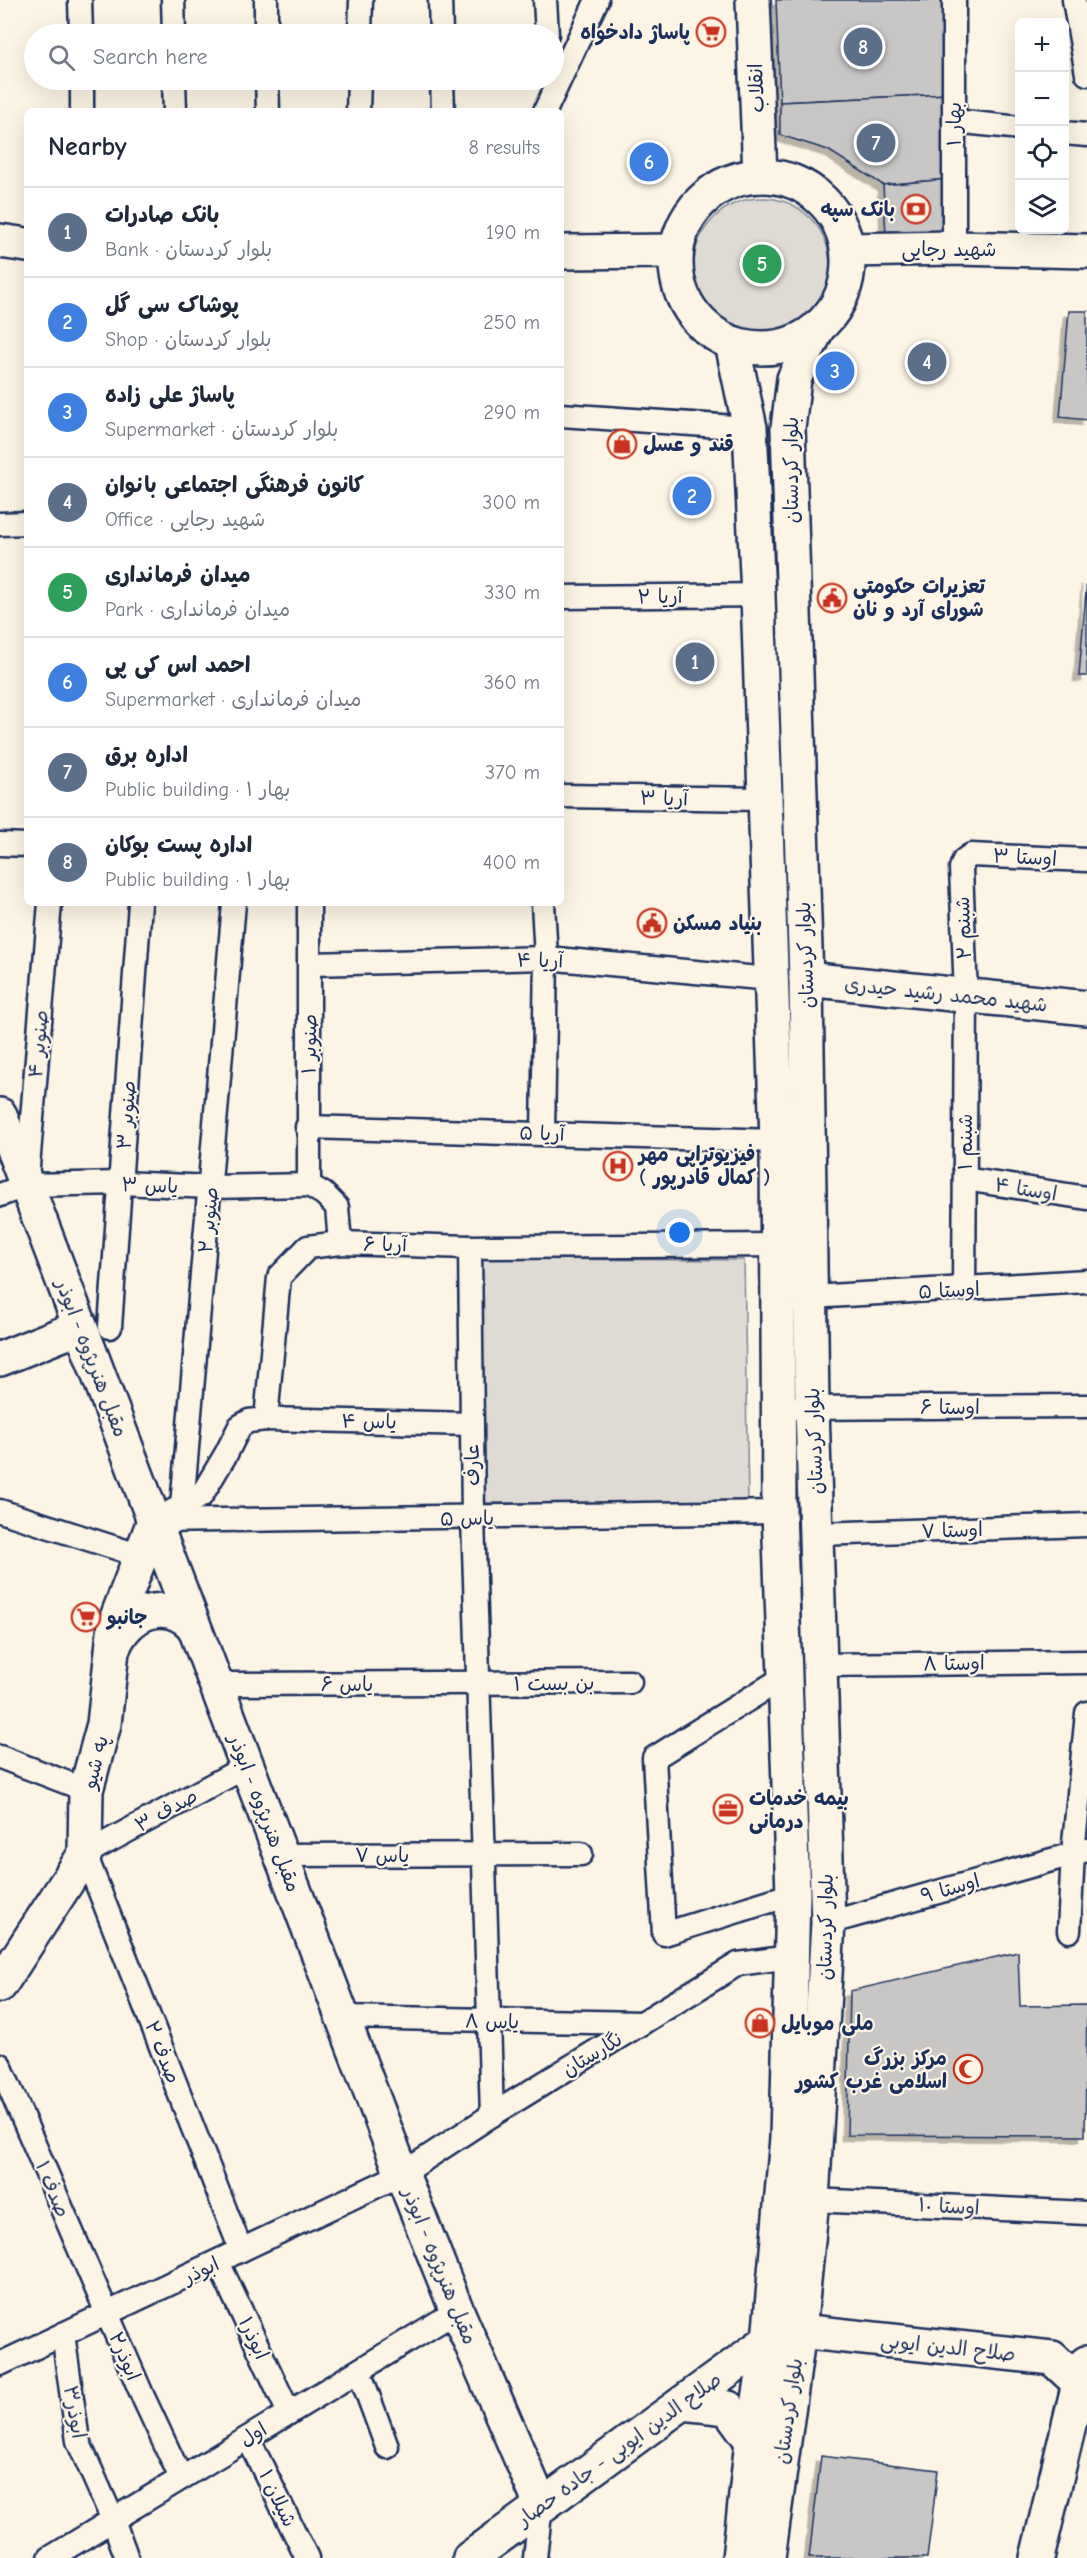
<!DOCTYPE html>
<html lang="en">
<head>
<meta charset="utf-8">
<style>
  :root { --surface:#fff; --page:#f2f2f3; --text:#1f2937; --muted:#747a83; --line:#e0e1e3; --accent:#b45309 }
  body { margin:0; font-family:"Comic Neue","Playpen Sans Arabic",sans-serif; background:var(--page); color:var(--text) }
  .controls { position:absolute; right:18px; top:18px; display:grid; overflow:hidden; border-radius:9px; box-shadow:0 6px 24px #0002 }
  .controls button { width:54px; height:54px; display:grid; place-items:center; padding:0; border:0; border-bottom:2px solid var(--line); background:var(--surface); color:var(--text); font:30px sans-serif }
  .you { position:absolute; left:680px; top:1233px; width:21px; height:21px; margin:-15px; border:4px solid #fff; border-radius:50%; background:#1a73e8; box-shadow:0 0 0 9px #1a73e833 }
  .badge { display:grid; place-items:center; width:39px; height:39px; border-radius:50%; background:var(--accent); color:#fff; font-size:20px; font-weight:700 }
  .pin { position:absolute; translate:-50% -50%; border:3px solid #fff; box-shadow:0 2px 6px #0006 }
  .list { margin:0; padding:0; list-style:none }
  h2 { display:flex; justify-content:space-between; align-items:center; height:78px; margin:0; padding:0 24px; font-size:26px }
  h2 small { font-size:20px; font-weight:400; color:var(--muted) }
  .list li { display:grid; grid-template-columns:39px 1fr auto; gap:18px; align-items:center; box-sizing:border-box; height:90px; padding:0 24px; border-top:2px solid var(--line) }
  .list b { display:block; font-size:22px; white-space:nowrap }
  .list p { margin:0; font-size:20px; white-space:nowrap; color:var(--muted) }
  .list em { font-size:20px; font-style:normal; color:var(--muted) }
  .icon { flex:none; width:33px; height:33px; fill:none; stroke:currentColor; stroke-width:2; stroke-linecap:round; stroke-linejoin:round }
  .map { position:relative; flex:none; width:1087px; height:2558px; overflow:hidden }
  .search { position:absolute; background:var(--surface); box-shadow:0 6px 24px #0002; left:24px; top:24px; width:540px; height:66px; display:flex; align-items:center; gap:15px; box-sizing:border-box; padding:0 21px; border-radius:33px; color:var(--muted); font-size:22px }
  .panel { position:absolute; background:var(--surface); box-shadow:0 6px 24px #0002; left:24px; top:108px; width:540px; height:798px; border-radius:9px }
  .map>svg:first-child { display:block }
  .green { fill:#dfdbd4; stroke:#7d8599; stroke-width:1.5 }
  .building { fill:#c8c7c6; stroke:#1b2f5e; stroke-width:1.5; filter:url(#shadow) }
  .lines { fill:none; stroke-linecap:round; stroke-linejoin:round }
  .street-casing { stroke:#1b2f5e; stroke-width:27 }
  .secondary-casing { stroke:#1b2f5e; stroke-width:38 }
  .street { stroke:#fcf5e5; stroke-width:22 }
  .secondary { stroke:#fcf5e5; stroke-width:33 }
  .labels { text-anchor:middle; stroke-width:4.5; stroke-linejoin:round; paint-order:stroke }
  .poi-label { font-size:20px; font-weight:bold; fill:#1b2f5e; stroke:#fcf5e5; text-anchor:start }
  .street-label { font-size:20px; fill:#1b2f5e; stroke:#fcf5e5 }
</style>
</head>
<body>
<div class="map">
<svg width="1087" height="2558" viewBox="0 0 1087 2558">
  <defs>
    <filter id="shadow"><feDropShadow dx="-5.5" dy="5.5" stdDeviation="0" flood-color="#0004"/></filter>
  </defs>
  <rect width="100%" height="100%" fill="#fcf5e5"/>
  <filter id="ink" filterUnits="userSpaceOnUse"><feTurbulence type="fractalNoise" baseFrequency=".0167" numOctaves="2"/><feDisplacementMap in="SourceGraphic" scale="12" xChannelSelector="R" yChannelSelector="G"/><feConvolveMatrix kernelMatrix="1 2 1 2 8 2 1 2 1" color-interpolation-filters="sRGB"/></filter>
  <g filter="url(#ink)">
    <!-- green -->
    <g class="green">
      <circle cx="762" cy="266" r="68"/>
      <polygon points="482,1259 744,1260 748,1503 485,1503"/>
    </g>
    <!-- building -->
    <g class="building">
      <polygon points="776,0 946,0 949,94 780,102"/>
      <polygon points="949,94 948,179 883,185 828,150 780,135 780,102"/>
      <polygon points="948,179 949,232 886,234 883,185"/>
      <polygon points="1069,311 1087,311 1087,420 1060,417"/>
      <polygon points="1087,579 1087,676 1079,676"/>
      <polygon points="1018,1952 1020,2006 1087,2005 1085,2136 847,2135 850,1991"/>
      <polygon points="821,2456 938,2470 927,2558 809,2558"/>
    </g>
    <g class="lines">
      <!-- street casing -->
      <g class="street-casing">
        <g id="street">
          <polyline points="80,0 81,34"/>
          <polyline points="173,0 174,34"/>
          <polyline points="266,0 266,34"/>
          <polyline points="440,0 441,34"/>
          <polyline points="545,0 547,34"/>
          <polyline points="954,0 954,248"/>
          <polyline points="1074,0 1087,74"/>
          <polyline points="360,34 361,0"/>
          <polyline points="82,80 82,111"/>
          <polyline points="174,80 175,111"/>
          <polyline points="267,80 268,111"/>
          <polyline points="442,80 443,111"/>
          <polyline points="358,111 359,80"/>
          <polyline points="545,111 597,0"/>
          <polyline points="954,121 1020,128"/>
          <polyline points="1064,133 1087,135"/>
          <polyline points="561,415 750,428"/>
          <polyline points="0,524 27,523"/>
          <polyline points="561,597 758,595"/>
          <polyline points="561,796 766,799"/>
          <polyline points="0,844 27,845"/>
          <polyline points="309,903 309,1185"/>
          <polyline points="310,964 546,958 770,979"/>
          <polyline points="307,1127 777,1141"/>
          <polyline points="543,1133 546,958 543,903"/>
          <polyline points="27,1178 50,903"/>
          <polyline points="965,1179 1087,1198"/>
          <polyline points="0,1195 27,1185 121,1183 211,1187 309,1185 324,1194 337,1207 340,1243"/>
          <polyline points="470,1247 473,1518 492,2115"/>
          <polyline points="964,1289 966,996 961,868 964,860 971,855 1087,860"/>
          <polyline points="811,1297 1087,1281"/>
          <polyline points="110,1327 140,903"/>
          <polyline points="798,1408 1087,1406"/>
          <polyline points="266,1419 472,1424"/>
          <polyline points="182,1506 201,1496 226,1454 240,1426 249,1421 266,1419 279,1277 308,1247 340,1243 470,1247 777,1245"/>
          <polyline points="0,1511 141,1556"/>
          <polyline points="172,1511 182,1506 234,903"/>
          <polyline points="159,1521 779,1512"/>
          <polyline points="817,1534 1087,1525"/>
          <polyline points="821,1665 1087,1662"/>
          <polyline points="786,1676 654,1758 664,1934 793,1894"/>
          <polyline points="216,1684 630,1682"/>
          <polyline points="0,1757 86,1790"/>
          <polyline points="281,1855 581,1854"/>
          <polyline points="828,1923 1087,1850"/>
          <polyline points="1069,1931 1073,1853 1087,1713"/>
          <polyline points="342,2017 642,2023"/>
          <polyline points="0,2065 144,2399 181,2478"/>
          <polyline points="812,2200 1087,2213"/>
          <polyline points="241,2250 85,1854 247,1766"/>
          <polyline points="218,2262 289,2413"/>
          <polyline points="63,2334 78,2441 113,2520 127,2558"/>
          <polyline points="0,2364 402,2174 492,2115 738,1964 790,1957"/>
          <polyline points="359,2371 387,2447"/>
          <polyline points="248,2438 307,2558"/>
          <polyline points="50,2558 457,2311"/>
          <polyline points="535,2558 541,2505"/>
        </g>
      </g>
      <!-- secondary casing -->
      <g class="secondary-casing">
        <g id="secondary">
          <polyline points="753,0 760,176"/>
          <circle cx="762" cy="262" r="86"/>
          <polyline points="0,241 27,245"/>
          <polyline points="848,250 954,248 1087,251"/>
          <polyline points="561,252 676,251"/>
          <polyline points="732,343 750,428 758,595 777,1141 779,1512 793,1894 787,2138 769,2340 752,2441 739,2558"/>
          <polyline points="806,979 1087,1008"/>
          <polyline points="0,1115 402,2174 457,2311 541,2505"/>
          <polyline points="0,1359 80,1327"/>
          <path d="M114 1646C128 1613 165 1596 193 1625"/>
          <polyline points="0,1985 85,1854 86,1790 104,1724 115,1623 154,1521"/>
          <polyline points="683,2403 728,2408 752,2441"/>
          <polyline points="470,2558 769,2340 799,2331 1052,2358 1079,2383 1087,2384"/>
          <polyline points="768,2558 799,2331 812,2200 828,1923 812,1408 806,979 788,428 794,379 818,327"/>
          <polyline points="1037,2558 1079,2383 1086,2363"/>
        </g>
      </g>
      <!-- street -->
      <use href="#street" class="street"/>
      <!-- secondary -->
      <use href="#secondary" class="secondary"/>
    </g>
  </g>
  <!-- icons -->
  <defs>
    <g id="supermarket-ring" transform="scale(1.5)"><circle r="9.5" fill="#fcf5e5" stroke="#c8321e" stroke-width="1.5"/><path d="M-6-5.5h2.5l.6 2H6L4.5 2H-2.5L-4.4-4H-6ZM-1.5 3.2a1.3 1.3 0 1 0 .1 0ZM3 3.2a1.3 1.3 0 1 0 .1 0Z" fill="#c8321e"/></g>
    <g id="bank-ring" transform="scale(1.5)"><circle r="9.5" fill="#fcf5e5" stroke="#c8321e" stroke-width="1.5"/><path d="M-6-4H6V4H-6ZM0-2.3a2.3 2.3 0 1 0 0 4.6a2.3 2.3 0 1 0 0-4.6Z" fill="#c8321e"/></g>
    <g id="shop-ring" transform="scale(1.5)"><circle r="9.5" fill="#fcf5e5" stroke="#c8321e" stroke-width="1.5"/><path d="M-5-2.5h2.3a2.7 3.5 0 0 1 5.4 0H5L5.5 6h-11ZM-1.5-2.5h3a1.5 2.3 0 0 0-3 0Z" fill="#c8321e"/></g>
    <g id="civic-ring" transform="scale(1.5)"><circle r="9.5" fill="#fcf5e5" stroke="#c8321e" stroke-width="1.5"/><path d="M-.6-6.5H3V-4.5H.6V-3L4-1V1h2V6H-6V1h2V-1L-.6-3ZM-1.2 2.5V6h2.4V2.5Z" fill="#c8321e"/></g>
    <g id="hospital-ring" transform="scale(1.5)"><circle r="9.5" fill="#fcf5e5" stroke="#c8321e" stroke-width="1.5"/><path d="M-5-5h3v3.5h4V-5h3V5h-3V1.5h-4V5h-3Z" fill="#c8321e"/></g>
    <g id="office-ring" transform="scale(1.5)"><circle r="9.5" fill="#fcf5e5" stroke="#c8321e" stroke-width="1.5"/><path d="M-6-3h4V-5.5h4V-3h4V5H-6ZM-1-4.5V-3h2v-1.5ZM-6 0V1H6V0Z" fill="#c8321e"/></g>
    <g id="mosque-ring" transform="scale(1.5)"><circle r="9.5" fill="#fcf5e5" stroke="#c8321e" stroke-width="1.5"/><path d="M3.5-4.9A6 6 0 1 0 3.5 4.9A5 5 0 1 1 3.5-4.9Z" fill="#c8321e"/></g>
  </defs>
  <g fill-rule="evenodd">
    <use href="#supermarket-ring" x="711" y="32"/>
    <use href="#bank-ring" x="916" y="209"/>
    <use href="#shop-ring" x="622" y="444"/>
    <use href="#civic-ring" x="832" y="598"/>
    <use href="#civic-ring" x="652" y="923"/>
    <use href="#hospital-ring" x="618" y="1166"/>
    <use href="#supermarket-ring" x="86" y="1617"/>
    <use href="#office-ring" x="728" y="1809"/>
    <use href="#shop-ring" x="760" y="2023"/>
    <use href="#mosque-ring" x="968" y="2069"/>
  </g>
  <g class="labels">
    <!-- poi labels -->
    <g class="poi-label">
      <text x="690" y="39" text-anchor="end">پاساژ دادخواه</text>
      <text x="895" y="216" text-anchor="end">بانک سپه</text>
      <text x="643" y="451">قند و عسل</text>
      <text x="853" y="593">تعزیرات حکومتی<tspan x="853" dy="23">شورای آرد و نان</tspan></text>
      <text x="673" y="930">بنیاد مسکن</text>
      <text x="639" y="1161">فیزیوتراپی مهر<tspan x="639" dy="23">( کمال قادرپور )</tspan></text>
      <text x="107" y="1624">جانبو</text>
      <text x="749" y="1805">بیمه خدمات<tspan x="749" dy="23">درمانی</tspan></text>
      <text x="781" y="2030">ملی موبایل</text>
      <text x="947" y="2065" text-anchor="end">مرکز بزرگ<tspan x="947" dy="23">اسلامی غرب کشور</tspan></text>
    </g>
    <!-- street labels -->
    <g class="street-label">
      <text transform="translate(756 88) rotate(-92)" y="7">انقلاب</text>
      <text transform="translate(954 124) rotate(-90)" y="7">بهار ۱</text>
      <text x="949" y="256">شهید رجایی</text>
      <text transform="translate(791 470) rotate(-90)" y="7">بلوار کردستان</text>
      <text transform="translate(660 596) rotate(-1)" y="7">آریا ۲</text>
      <text transform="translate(664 798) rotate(1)" y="7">آریا ۳</text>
      <text transform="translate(1025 857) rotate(3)" y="7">اوستا ۳</text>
      <text transform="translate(963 928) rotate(-92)" y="7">شبنم ۲</text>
      <text transform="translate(805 955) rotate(-92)" y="7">بلوار کردستان</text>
      <text transform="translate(540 960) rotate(1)" y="7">آریا ۴</text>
      <text transform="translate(946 994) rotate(6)" y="7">شهید محمد رشید حیدری</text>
      <text transform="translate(38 1044) rotate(-85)" y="7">صنوبر ۴</text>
      <text transform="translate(309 1044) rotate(-89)" y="7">صنوبر ۱</text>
      <text transform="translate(126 1115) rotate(-86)" y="7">صنوبر ۳</text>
      <text transform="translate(542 1133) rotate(2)" y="7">آریا ۵</text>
      <text transform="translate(965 1142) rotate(-90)" y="7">شبنم ۱</text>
      <text transform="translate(150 1185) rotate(2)" y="7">یاس ۳</text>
      <text transform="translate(1026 1189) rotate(9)" y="7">اوستا ۴</text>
      <text transform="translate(208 1220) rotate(-85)" y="7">صنوبر ۲</text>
      <text transform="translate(385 1244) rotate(1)" y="7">آریا ۶</text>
      <text transform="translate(949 1290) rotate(-3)" y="7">اوستا ۵</text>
      <text transform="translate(92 1358) rotate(69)" y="7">مقبل هنرپژوه - ابوذر</text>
      <text x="950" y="1414">اوستا ۶</text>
      <text transform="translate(369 1421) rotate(1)" y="7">یاس ۴</text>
      <text transform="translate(814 1441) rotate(-92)" y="7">بلوار کردستان</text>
      <text transform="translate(472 1465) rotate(-91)" y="7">عارف</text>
      <text transform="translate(467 1518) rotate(-1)" y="7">یاس ۵</text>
      <text transform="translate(952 1530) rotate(-2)" y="7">اوستا ۷</text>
      <text transform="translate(954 1663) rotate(-1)" y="7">اوستا ۸</text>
      <text transform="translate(554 1683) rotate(-1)" y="7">بن بست ۱</text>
      <text x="347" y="1691">یاس ۶</text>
      <text transform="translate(95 1762) rotate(-76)" y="7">په شیو</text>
      <text transform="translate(166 1810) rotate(-29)" y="7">صدف ۳</text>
      <text transform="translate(265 1813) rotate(69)" y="7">مقبل هنرپژوه - ابوذر</text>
      <text x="382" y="1862">یاس ۷</text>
      <text transform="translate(950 1888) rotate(-16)" y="7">اوستا ۹</text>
      <text transform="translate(825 1927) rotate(-89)" y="7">بلوار کردستان</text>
      <text transform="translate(492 2021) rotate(1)" y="7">یاس ۸</text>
      <text transform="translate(163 2052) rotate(69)" y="7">صدف ۲</text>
      <text transform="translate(592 2054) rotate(-31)" y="7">نگارستان</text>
      <text transform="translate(53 2189) rotate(67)" y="7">صدف ۱</text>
      <text transform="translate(949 2206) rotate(3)" y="7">اوستا ۱۰</text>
      <text transform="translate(440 2266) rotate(68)" y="7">مقبل هنرپژوه - ابوذر</text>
      <text transform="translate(201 2270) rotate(-25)" y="7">ابوذر</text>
      <text transform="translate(254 2338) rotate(65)" y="7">ابوذر۱</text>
      <text transform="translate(948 2347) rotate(6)" y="7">صلاح الدین ایوبی</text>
      <text transform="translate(125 2356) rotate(67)" y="7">ابوذر۲</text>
      <text transform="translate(788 2411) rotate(-82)" y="7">بلوار کردستان</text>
      <text transform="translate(75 2412) rotate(80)" y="7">ابوذر۳</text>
      <text transform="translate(253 2434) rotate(-31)" y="7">اول</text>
      <text transform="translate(619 2449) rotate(-36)" y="7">صلاح الدین ایوبی - جاده حصار</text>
      <text transform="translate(278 2498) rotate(64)" y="7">شیلان ۱</text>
    </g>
  </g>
</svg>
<div class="controls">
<button>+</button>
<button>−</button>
<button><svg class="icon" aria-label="locate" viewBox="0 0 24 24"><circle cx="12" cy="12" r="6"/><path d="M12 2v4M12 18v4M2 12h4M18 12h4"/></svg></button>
<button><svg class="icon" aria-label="layers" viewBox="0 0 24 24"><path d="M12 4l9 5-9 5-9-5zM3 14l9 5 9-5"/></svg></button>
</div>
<div class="you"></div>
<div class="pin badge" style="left:695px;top:662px;background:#5c6f8a">1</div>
<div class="pin badge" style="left:692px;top:496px;background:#3f7fe0">2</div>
<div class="pin badge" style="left:835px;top:371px;background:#3f7fe0">3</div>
<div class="pin badge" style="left:927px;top:362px;background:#5c6f8a">4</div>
<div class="pin badge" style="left:762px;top:264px;background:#2e9e5b">5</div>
<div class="pin badge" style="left:649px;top:162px;background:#3f7fe0">6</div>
<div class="pin badge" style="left:876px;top:143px;background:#5c6f8a">7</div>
<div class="pin badge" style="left:863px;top:47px;background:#5c6f8a">8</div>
<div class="search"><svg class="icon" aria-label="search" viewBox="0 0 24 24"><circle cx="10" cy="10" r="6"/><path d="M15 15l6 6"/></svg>Search here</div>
<section class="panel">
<h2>Nearby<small>8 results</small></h2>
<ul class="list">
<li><span class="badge" style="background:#5c6f8a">1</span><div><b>بانک صادرات</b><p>Bank · بلوار کردستان</p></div><em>190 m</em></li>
<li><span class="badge" style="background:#3f7fe0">2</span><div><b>پوشاک سی گل</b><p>Shop · بلوار کردستان</p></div><em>250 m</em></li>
<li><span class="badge" style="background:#3f7fe0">3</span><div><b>پاساژ علی زاده</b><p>Supermarket · بلوار کردستان</p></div><em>290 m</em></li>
<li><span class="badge" style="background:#5c6f8a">4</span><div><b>کانون فرهنگی اجتماعی بانوان</b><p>Office · شهید رجایی</p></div><em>300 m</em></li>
<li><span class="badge" style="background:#2e9e5b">5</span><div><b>میدان فرمانداری</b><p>Park · میدان فرمانداری</p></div><em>330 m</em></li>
<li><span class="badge" style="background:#3f7fe0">6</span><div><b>احمد اس کی پی</b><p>Supermarket · میدان فرمانداری</p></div><em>360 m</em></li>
<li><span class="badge" style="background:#5c6f8a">7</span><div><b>اداره برق</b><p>Public building · بهار ۱</p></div><em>370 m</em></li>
<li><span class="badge" style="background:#5c6f8a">8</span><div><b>اداره پست بوکان</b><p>Public building · بهار ۱</p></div><em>400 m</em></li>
</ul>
</section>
</div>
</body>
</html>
